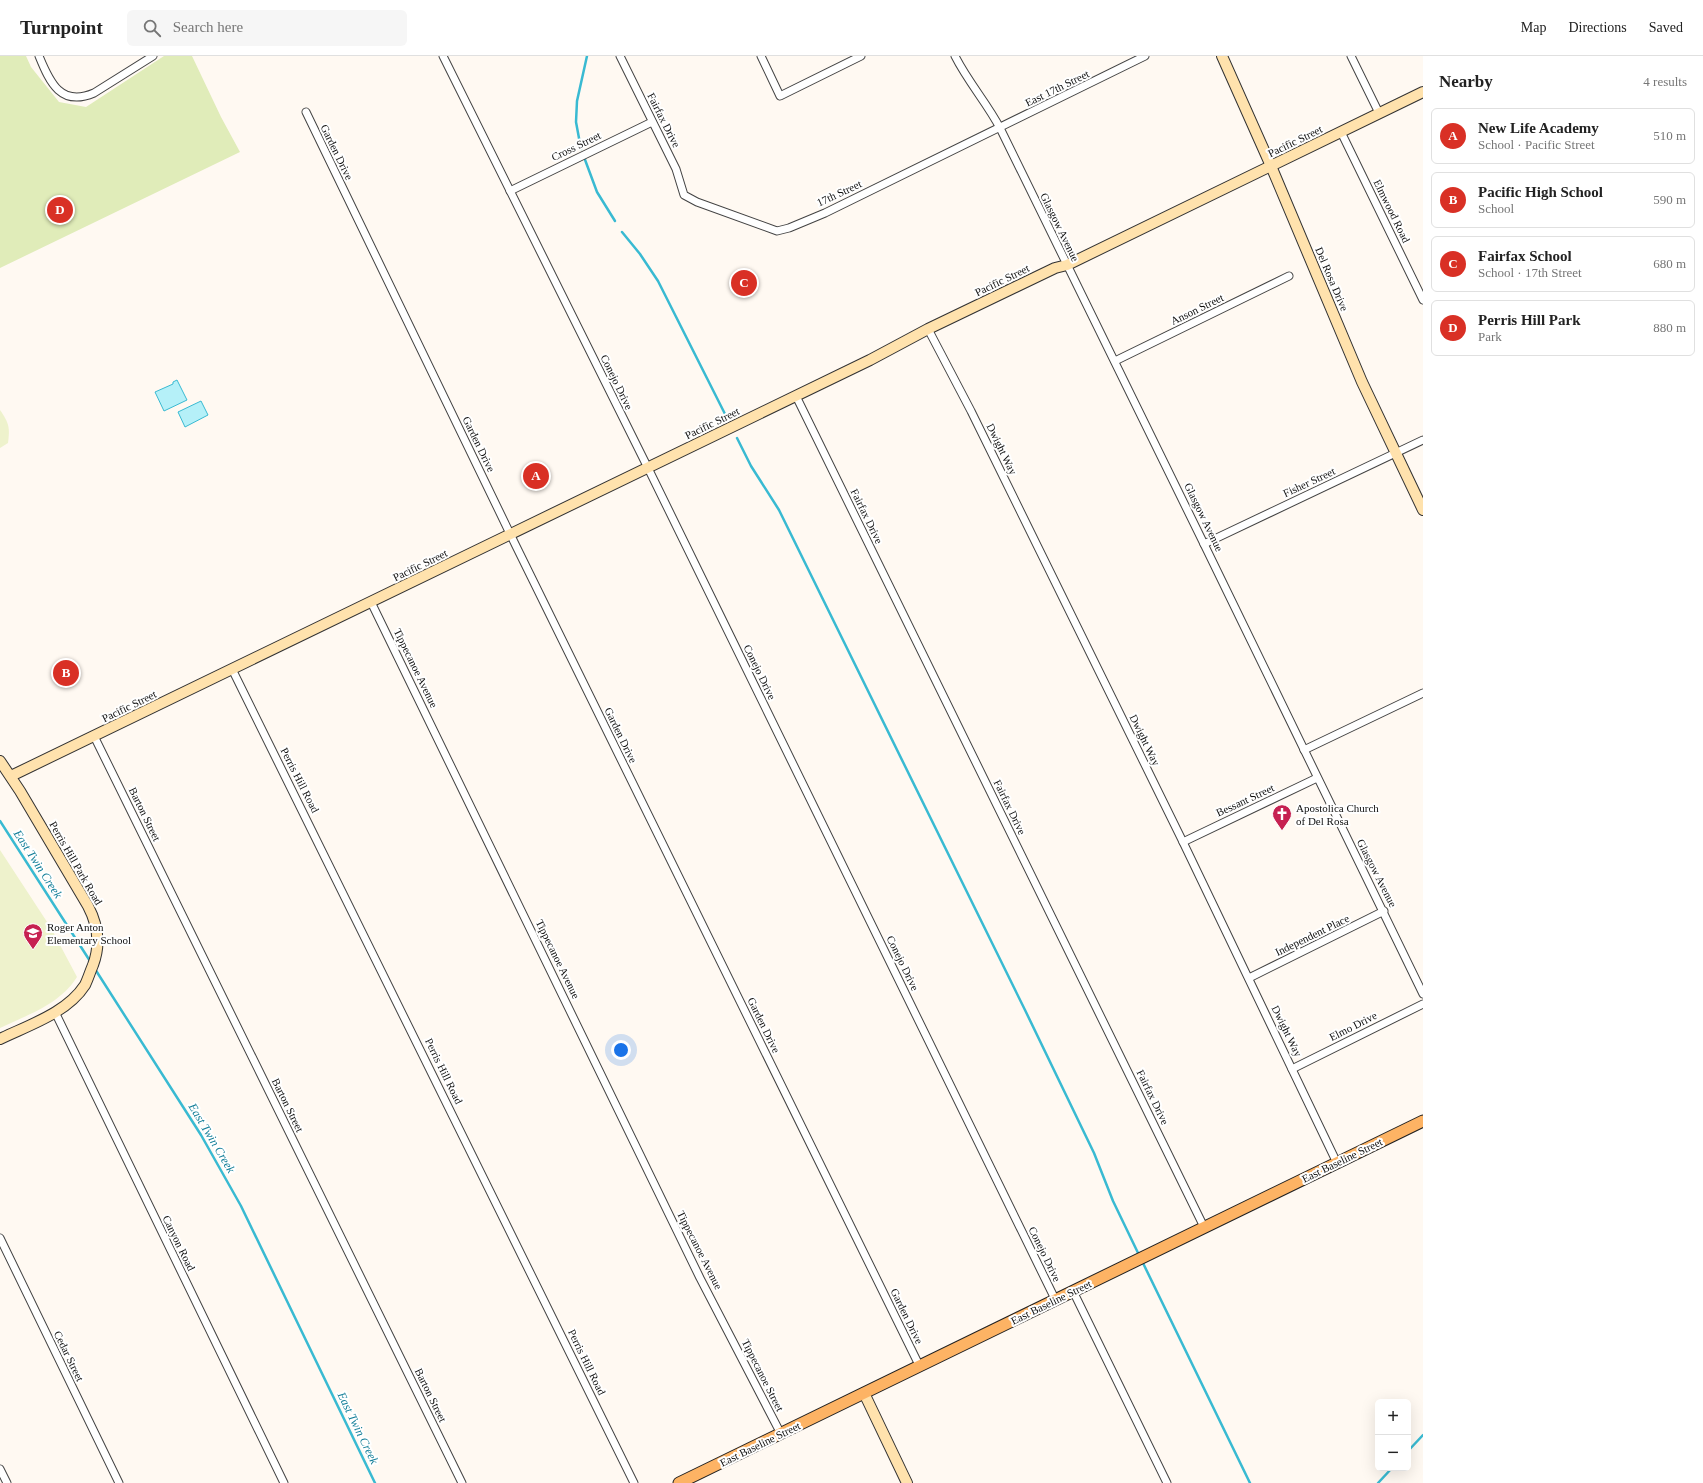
<!DOCTYPE html>
<html lang="en">
<head>
<meta charset="utf-8">
<style>
  :root { --surface:#fff; --page:#f6f6f6; --text:#222; --muted:#767676; --line:#e0e0e0; --accent:#d93025 }
  body { margin:0; font-family:Georgia,serif; background:var(--page); color:var(--text) }
  .controls { position:absolute; right:12px; bottom:12px; display:grid; overflow:hidden; border-radius:6px; box-shadow:0 4px 16px #0002 }
  .controls button { width:36px; height:36px; display:grid; place-items:center; padding:0; border:0; border-bottom:1px solid var(--line); background:var(--surface); color:var(--text); font:20px sans-serif }
  .you { position:absolute; left:621px; top:994px; width:14px; height:14px; margin:-10px; border:3px solid #fff; border-radius:50%; background:#1a73e8; box-shadow:0 0 0 6px #1a73e833 }
  .badge { display:grid; place-items:center; width:26px; height:26px; border-radius:50%; background:var(--accent); color:#fff; font-size:13px; font-weight:700 }
  .pin { position:absolute; translate:-50% -50%; border:2px solid #fff; box-shadow:0 1px 4px #0006 }
  .list { margin:0; padding:0; list-style:none }
  h2 { display:flex; justify-content:space-between; align-items:center; height:52px; margin:0; padding:0 16px; font-size:17px }
  h2 small { font-size:13px; font-weight:400; color:var(--muted) }
  .list li { display:grid; grid-template-columns:26px 1fr auto; gap:12px; align-items:center; box-sizing:border-box; height:56px; margin:0 8px 8px; padding:0 8px; border:1px solid var(--line); border-radius:6px }
  .list b { display:block; font-size:15px; white-space:nowrap }
  .list p { margin:0; font-size:13px; white-space:nowrap; color:var(--muted) }
  .list em { font-size:13px; font-style:normal; color:var(--muted) }
  .icon { flex:none; width:22px; height:22px; fill:none; stroke:currentColor; stroke-width:2; stroke-linecap:round; stroke-linejoin:round }
  .map { position:relative; flex:none; width:1423px; height:1427px; overflow:hidden }
  header { display:flex; align-items:center; gap:24px; box-sizing:border-box; height:56px; padding:0 20px; background:var(--surface); border-bottom:1px solid var(--line) }
  header strong { font-size:19px }
  nav { display:flex; gap:22px; margin-inline-start:auto; font-size:14px }
  .search { width:280px; height:36px; background:var(--page); display:flex; align-items:center; gap:10px; box-sizing:border-box; padding:0 14px; border-radius:6px; color:var(--muted); font-size:15px }
  main { display:flex }
  aside { flex:1; background:var(--surface) }
  .map>svg:first-child { display:block }
  .green { fill:#e0ecb9 }
  .pitch { fill:#eef2cc }
  .water { fill:#b5f0f8; stroke:#39bad2 }
  .lines { fill:none; stroke-linecap:round; stroke-linejoin:round }
  .stream { stroke:#39bad2; stroke-width:2.5 }
  .street-casing { stroke:#434343; stroke-width:9 }
  .secondary-casing { stroke:#323232; stroke-width:12 }
  .primary-casing { stroke:#212121; stroke-width:13 }
  .street { stroke:#fff; stroke-width:7 }
  .secondary { stroke:#ffe2ad; stroke-width:10 }
  .primary { stroke:#fdb364; stroke-width:11 }
  .labels { text-anchor:middle; stroke-width:4; stroke-linejoin:round; paint-order:stroke }
  .street-label { font-size:11px; fill:#101010; stroke:#fff }
  .poi-label { font-size:11px; fill:#101010; stroke:#fff; text-anchor:start }
  .water-label { font-size:12px; font-style:italic; fill:#137e98; stroke:#fff }
</style>
</head>
<body>
<header>
<strong>Turnpoint</strong>
<div class="search"><svg class="icon" aria-label="search" viewBox="0 0 24 24"><circle cx="10" cy="10" r="6"/><path d="M15 15l6 6"/></svg>Search here</div>
<nav><a>Map</a><a>Directions</a><a>Saved</a></nav>
</header>
<main>
<div class="map">
<svg width="1423" height="1427" viewBox="0 0 1423 1427">
  <rect width="100%" height="100%" fill="#fff9f2"/>
  <!-- green -->
  <polygon class="green" points="0,0 26,0 31,11 59,46 86,51 164,0 192,0 221,61 240,96 0,212"/>
  <!-- pitch -->
  <g class="pitch">
    <path d="M0 354C9 367 10 371 8 387L0 392Z"/>
    <path d="M0 794 51 872 77 921C59 949 29 958 0 972Z"/>
  </g>
  <!-- water -->
  <g class="water">
    <polygon points="177,324 187,344 164,355 155,336 173,328 173,326"/>
    <polygon points="201,345 208,359 185,371 178,356"/>
  </g>
  <g class="lines">
    <!-- stream -->
    <g class="stream">
      <polyline points="581,93 576,66 577,45 587,0"/>
      <polyline points="584,101 597,136 615,165"/>
      <polyline points="622,176 640,198 658,225 725,358"/>
      <polyline points="737,382 751,410 779,454 1025,954 1094,1097 1113,1145 1139,1199"/>
      <polyline points="0,765 90,905"/>
      <polyline points="95,913 201,1079 241,1150 375,1427"/>
      <polyline points="1142,1205 1250,1427"/>
      <polyline points="1408,1395 1423,1379"/>
      <polyline points="1378,1427 1392,1412"/>
    </g>
    <!-- street casing -->
    <g class="street-casing">
      <g id="street">
        <path d="M39 0C50 27 61 51 94 37L153 0"/>
        <polyline points="443,0 648,412 1055,1243"/>
        <polyline points="620,0 676,113 684,139 697,146 777,175 789,172 825,157 1145,0"/>
        <polyline points="761,0 780,40 861,0"/>
        <path d="M955 0C968 26 987 47 1000 72L1204 488 1423 938"/>
        <polyline points="1351,0 1379,57"/>
        <polyline points="306,56 516,490 919,1309"/>
        <polyline points="1341,76 1423,244"/>
        <polyline points="510,135 652,66"/>
        <polyline points="928,273 971,355 1183,786 1337,1107"/>
        <polyline points="1115,305 1289,220"/>
        <polyline points="796,340 1204,1171"/>
        <polyline points="1204,488 1423,384"/>
        <polyline points="371,546 700,1222 781,1378"/>
        <polyline points="232,613 634,1427"/>
        <polyline points="94,680 462,1427"/>
        <polyline points="1304,694 1423,637"/>
        <polyline points="1183,786 1317,722"/>
        <polyline points="1249,922 1384,855"/>
        <polyline points="55,956 284,1427"/>
        <polyline points="1292,1013 1423,948"/>
        <polyline points="0,1182 119,1427"/>
        <polyline points="1073,1235 1167,1427"/>
        <polyline points="0,1413 7,1427"/>
      </g>
    </g>
    <!-- secondary casing -->
    <g class="secondary-casing">
      <g id="secondary">
        <polyline points="1222,0 1271,110 1362,326 1423,454"/>
        <path d="M0 705 20 735 88 850C98 869 101 888 93 909 90 916 88 923 85 929 67 957 29 969 0 983"/>
        <polyline points="11,720 870,304 928,273 1055,212 1067,209 1423,36"/>
        <polyline points="864,1337 907,1427"/>
      </g>
    </g>
    <!-- primary casing -->
    <g class="primary-casing">
      <polyline id="primary" points="679,1427 1423,1065"/>
    </g>
    <!-- street -->
    <use href="#street" class="street"/>
    <!-- secondary -->
    <use href="#secondary" class="secondary"/>
    <!-- primary -->
    <use href="#primary" class="primary"/>
  </g>
  <!-- icons -->
  <defs>
    <g id="church-pin" transform="scale(1)"><path d="M0 17L-7.5 6A9.5 9.5 0 1 1 7.5 6Z" fill="#c62151" stroke="#fff"/><path d="M-1.2-6h2.4v3.5h3.3v2.4h-3.3V6h-2.4V-.1h-3.3v-2.4h3.3Z" fill="#fff"/></g>
    <g id="school-pin" transform="scale(1)"><path d="M0 17L-7.5 6A9.5 9.5 0 1 1 7.5 6Z" fill="#c62151" stroke="#fff"/><path d="M0-5L7-2L0 1L-7-2ZM-4 1L0 2.5L4 1V4Q0 6-4 4Z" fill="#fff"/></g>
  </defs>
  <g fill-rule="evenodd">
    <use href="#church-pin" x="1282" y="758"/>
    <use href="#school-pin" x="33" y="877"/>
  </g>
  <g class="labels">
    <!-- street labels -->
    <g class="street-label">
      <text transform="translate(1057 32) rotate(-26)" y="4">East 17th Street</text>
      <text transform="translate(664 64) rotate(63)" y="4">Fairfax Drive</text>
      <text transform="translate(1295 85) rotate(-26)" y="4">Pacific Street</text>
      <text transform="translate(576 90) rotate(-26)" y="4">Cross Street</text>
      <text transform="translate(337 96) rotate(64)" y="4">Garden Drive</text>
      <text transform="translate(839 137) rotate(-25)" y="4">17th Street</text>
      <text transform="translate(1392 155) rotate(64)" y="4">Elmwood Road</text>
      <text transform="translate(1060 171) rotate(64)" y="4">Glasgow Avenue</text>
      <text transform="translate(1332 223) rotate(67)" y="4">Del Rosa Drive</text>
      <text transform="translate(1002 224) rotate(-26)" y="4">Pacific Street</text>
      <text transform="translate(1197 253) rotate(-26)" y="4">Anson Street</text>
      <text transform="translate(617 326) rotate(64)" y="4">Conejo Drive</text>
      <text transform="translate(712 367) rotate(-26)" y="4">Pacific Street</text>
      <text transform="translate(479 388) rotate(64)" y="4">Garden Drive</text>
      <text transform="translate(1002 393) rotate(64)" y="4">Dwight Way</text>
      <text transform="translate(1309 426) rotate(-25)" y="4">Fisher Street</text>
      <text transform="translate(867 460) rotate(64)" y="4">Fairfax Drive</text>
      <text transform="translate(1204 461) rotate(64)" y="4">Glasgow Avenue</text>
      <text transform="translate(420 509) rotate(-26)" y="4">Pacific Street</text>
      <text transform="translate(416 612) rotate(64)" y="4">Tippecanoe Avenue</text>
      <text transform="translate(760 616) rotate(64)" y="4">Conejo Drive</text>
      <text transform="translate(129 650) rotate(-26)" y="4">Pacific Street</text>
      <text transform="translate(621 679) rotate(64)" y="4">Garden Drive</text>
      <text transform="translate(1145 684) rotate(64)" y="4">Dwight Way</text>
      <text transform="translate(300 724) rotate(63)" y="4">Perris Hill Road</text>
      <text transform="translate(1245 744) rotate(-25)" y="4">Bessant Street</text>
      <text transform="translate(1010 751) rotate(64)" y="4">Fairfax Drive</text>
      <text transform="translate(145 758) rotate(64)" y="4">Barton Street</text>
      <text transform="translate(76 807) rotate(60)" y="4">Perris Hill Park Road</text>
      <text transform="translate(1377 817) rotate(63)" y="4">Glasgow Avenue</text>
      <text transform="translate(1312 879) rotate(-26)" y="4">Independent Place</text>
      <text transform="translate(558 903) rotate(64)" y="4">Tippecanoe Avenue</text>
      <text transform="translate(903 907) rotate(64)" y="4">Conejo Drive</text>
      <text transform="translate(764 969) rotate(64)" y="4">Garden Drive</text>
      <text transform="translate(1353 970) rotate(-27)" y="4">Elmo Drive</text>
      <text transform="translate(1287 975) rotate(64)" y="4">Dwight Way</text>
      <text transform="translate(444 1015) rotate(64)" y="4">Perris Hill Road</text>
      <text transform="translate(1153 1041) rotate(64)" y="4">Fairfax Drive</text>
      <text transform="translate(288 1049) rotate(64)" y="4">Barton Street</text>
      <text transform="translate(1342 1104) rotate(-26)" y="4">East Baseline Street</text>
      <text transform="translate(179 1187) rotate(64)" y="4">Canyon Road</text>
      <text transform="translate(700 1194) rotate(63)" y="4">Tippecanoe Avenue</text>
      <text transform="translate(1045 1198) rotate(64)" y="4">Conejo Drive</text>
      <text transform="translate(1051 1246) rotate(-26)" y="4">East Baseline Street</text>
      <text transform="translate(907 1260) rotate(64)" y="4">Garden Drive</text>
      <text transform="translate(69 1300) rotate(64)" y="4">Cedar Street</text>
      <text transform="translate(587 1306) rotate(64)" y="4">Perris Hill Road</text>
      <text transform="translate(763 1319) rotate(63)" y="4">Tippecanoe Street</text>
      <text transform="translate(431 1339) rotate(64)" y="4">Barton Street</text>
      <text transform="translate(760 1388) rotate(-26)" y="4">East Baseline Street</text>
    </g>
    <!-- poi labels -->
    <g class="poi-label">
      <text x="1296" y="756">Apostolica Church<tspan x="1296" dy="13">of Del Rosa</tspan></text>
      <text x="47" y="875">Roger Anton<tspan x="47" dy="13">Elementary School</tspan></text>
    </g>
    <!-- water labels -->
    <g class="water-label">
      <text transform="translate(38 808) rotate(57)" y="4">East Twin Creek</text>
      <text transform="translate(212 1082) rotate(59)" y="4">East Twin Creek</text>
      <text transform="translate(358 1372) rotate(64)" y="4">East Twin Creek</text>
    </g>
  </g>
</svg>
<div class="controls">
<button>+</button>
<button>−</button>
</div>
<div class="you"></div>
<div class="pin badge" style="left:536px;top:420px">A</div>
<div class="pin badge" style="left:66px;top:617px">B</div>
<div class="pin badge" style="left:744px;top:227px">C</div>
<div class="pin badge" style="left:60px;top:154px">D</div>
</div>
<aside>
<h2>Nearby<small>4 results</small></h2>
<ul class="list">
<li><span class="badge">A</span><div><b>New Life Academy</b><p>School · Pacific Street</p></div><em>510 m</em></li>
<li><span class="badge">B</span><div><b>Pacific High School</b><p>School</p></div><em>590 m</em></li>
<li><span class="badge">C</span><div><b>Fairfax School</b><p>School · 17th Street</p></div><em>680 m</em></li>
<li><span class="badge">D</span><div><b>Perris Hill Park</b><p>Park</p></div><em>880 m</em></li>
</ul>
</aside>
</main>
</body>
</html>
